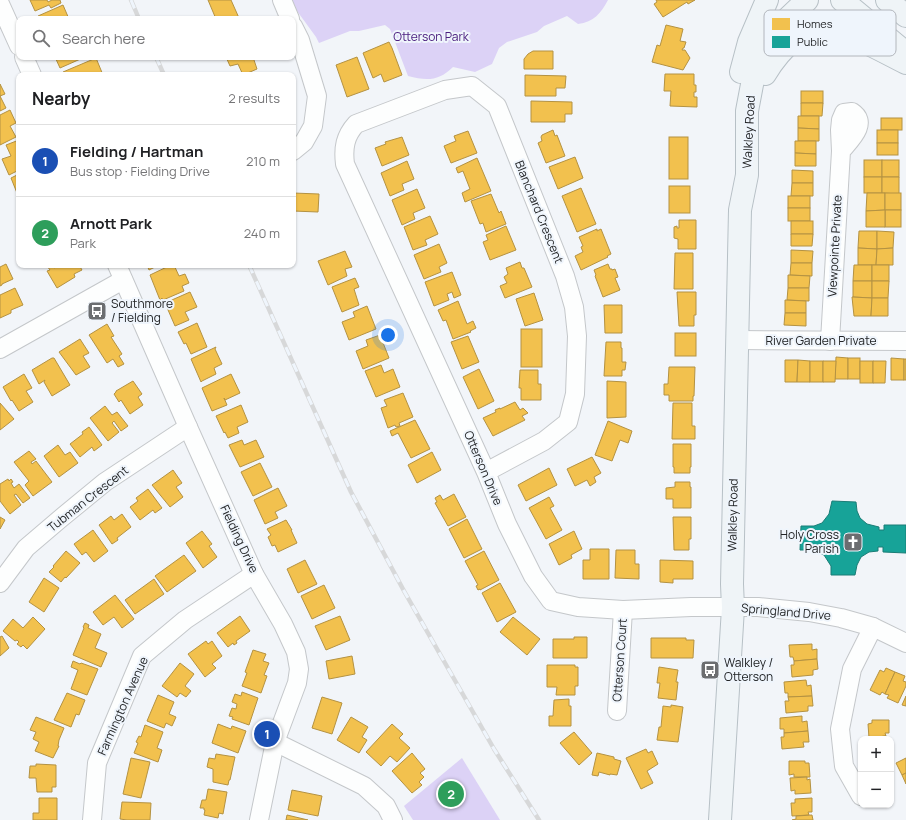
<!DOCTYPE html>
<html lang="en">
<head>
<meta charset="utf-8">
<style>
  :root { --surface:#fff; --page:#f6f6f6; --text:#202124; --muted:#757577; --line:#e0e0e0; --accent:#b45309 }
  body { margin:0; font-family:Manrope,sans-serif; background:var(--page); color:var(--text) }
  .controls { position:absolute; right:12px; bottom:12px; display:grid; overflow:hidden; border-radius:8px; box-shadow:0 1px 3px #0004 }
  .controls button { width:36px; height:36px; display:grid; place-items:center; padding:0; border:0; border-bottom:1px solid var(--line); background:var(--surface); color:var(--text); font:20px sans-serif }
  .you { position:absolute; left:388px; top:335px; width:14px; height:14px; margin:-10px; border:3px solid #fff; border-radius:50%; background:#1a73e8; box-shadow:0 0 0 6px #1a73e833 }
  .badge { display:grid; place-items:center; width:26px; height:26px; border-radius:50%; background:var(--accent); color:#fff; font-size:13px; font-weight:700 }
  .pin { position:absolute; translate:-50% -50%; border:2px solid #fff; box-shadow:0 1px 4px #0006 }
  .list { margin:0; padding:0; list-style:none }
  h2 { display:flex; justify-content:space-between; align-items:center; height:52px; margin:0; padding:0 16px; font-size:17px }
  h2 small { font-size:13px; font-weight:400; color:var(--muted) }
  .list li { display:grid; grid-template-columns:26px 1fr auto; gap:12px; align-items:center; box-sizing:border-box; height:72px; padding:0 16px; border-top:1px solid var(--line) }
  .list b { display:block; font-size:15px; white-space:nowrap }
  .list p { margin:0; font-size:13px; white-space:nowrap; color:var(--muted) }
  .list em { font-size:13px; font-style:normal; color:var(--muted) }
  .icon { flex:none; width:22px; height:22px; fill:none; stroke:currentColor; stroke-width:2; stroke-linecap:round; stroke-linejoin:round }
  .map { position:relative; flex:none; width:906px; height:820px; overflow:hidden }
  .search { position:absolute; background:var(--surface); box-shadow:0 1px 3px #0004; left:16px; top:16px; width:280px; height:44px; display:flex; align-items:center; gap:10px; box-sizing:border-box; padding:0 14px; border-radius:8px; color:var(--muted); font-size:15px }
  .panel { position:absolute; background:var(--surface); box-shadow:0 1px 3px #0004; left:16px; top:72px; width:280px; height:196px; border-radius:8px }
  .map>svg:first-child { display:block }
  .green { fill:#dcd2f6 }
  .homes { fill:#f2c14e; stroke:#b49242 }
  .public { fill:#17a398; stroke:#1a7d76 }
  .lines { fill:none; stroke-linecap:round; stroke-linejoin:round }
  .minor-casing { stroke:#c4c7ca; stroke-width:20 }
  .major-casing { stroke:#b7c0c6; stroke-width:24 }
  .minor { stroke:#fdfefe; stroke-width:18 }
  .major { stroke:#eff4f7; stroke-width:22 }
  .rail-casing { stroke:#d7d8d9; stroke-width:4.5 }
  .rail { stroke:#eff5fc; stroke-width:3; stroke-dasharray:9; stroke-linecap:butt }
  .labels { text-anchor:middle; stroke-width:4; stroke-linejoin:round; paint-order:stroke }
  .park-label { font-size:12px; fill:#4c207f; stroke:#eff5fc }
  .street-label { font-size:12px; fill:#222426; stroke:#eff5fc }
  .poi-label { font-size:12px; fill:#222426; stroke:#eff5fc; text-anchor:start }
  .key { fill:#eff5fc; stroke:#b2b6bc; stroke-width:1 }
  .key-label { font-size:11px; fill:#222426 }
</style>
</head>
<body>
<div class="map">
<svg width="906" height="820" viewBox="0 0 906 820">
  <rect width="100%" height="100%" fill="#f2f5f9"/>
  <!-- green -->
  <g class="green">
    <path d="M289 0H608C601 13 594 22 578 24L567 16 544 26 537 32 507 42 499 48 492 64 475 72 453 67C439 81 427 81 408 76L390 29 385 25 359 31H350L319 43 316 37Z"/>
    <polygon points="462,758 500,820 413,820 404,806"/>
  </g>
  <!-- homes -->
  <g class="homes">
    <polygon points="30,0 47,0 48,2 52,0 60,0 61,3 51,8 49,5 35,11"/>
    <polygon points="208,0 231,0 239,18 216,19"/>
    <polygon points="656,0 695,0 688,4 687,2 663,17 654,4 657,2"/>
    <polygon points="63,5 69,19 39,19 38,16"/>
    <polygon points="666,25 683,29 680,41 686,42 684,48 683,48 682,50 685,50 690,58 683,70 652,62 657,45 660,46"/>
    <polygon points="389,42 392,48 402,75 384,82 381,74 373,78 363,53"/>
    <polygon points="533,51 553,51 553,69 524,69 524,59 528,54"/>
    <polygon points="55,57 85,57 60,68"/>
    <polygon points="226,57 253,57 257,69 243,75 238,64 230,66"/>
    <polygon points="357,57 369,89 347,97 336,65"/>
    <polygon points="96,58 103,75 64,75 63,72"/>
    <polygon points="665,74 694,74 694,85 696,85 696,92 694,92 694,97 697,97 697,107 670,106 671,91 664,91"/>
    <polygon points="525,75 566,76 565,88 556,88 556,96 525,96"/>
    <polygon points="0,84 5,94 0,96 6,108 0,111"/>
    <rect x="801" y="91" width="22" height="12"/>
    <polygon points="531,101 572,102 572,114 565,114 565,122 531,122"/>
    <polygon points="801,103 823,103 822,116 801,116"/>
    <polygon points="10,110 16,123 10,126 16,137 0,145 0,115"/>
    <polygon points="798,116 819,116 819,129 798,128"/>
    <rect x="881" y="118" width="21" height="12"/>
    <polygon points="798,128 819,129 819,141 798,141"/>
    <polygon points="553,130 555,136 557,135 565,156 546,163 538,143 542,141 541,137 542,135"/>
    <rect x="877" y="130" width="21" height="13"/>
    <polygon points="468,131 477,153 451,163 444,146 456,141 454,136"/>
    <polygon points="402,137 409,155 382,166 375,148 386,144 385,142"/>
    <rect x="669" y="137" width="19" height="42"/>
    <polygon points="19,140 19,170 9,175 2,159 11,156 6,145"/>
    <polygon points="795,141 816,141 816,154 795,153"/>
    <rect x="877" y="143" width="21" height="12"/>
    <polygon points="795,153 816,154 816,166 795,166"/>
    <polygon points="575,157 583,178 558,189 549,167"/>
    <polygon points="477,158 491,191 465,202 462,193 470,189 463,171 458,173 456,168"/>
    <rect x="864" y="160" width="18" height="17"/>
    <rect x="882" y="160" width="17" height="17"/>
    <polygon points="407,161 414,179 402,184 404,190 390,196 381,173"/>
    <polygon points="792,170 813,171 813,183 792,183"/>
    <polygon points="19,174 19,192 17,193 11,178"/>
    <rect x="864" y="177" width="18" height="16"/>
    <polygon points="882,177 899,177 899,194 882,193"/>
    <polygon points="792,183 813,183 813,196 791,196"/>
    <rect x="669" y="186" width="21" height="27"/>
    <polygon points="581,188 596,224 577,232 562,196"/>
    <polygon points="417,189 425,208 413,213 415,219 402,225 392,200"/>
    <polygon points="293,193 319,194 318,212 293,211"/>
    <polygon points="867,193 885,193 885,210 866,211"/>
    <rect x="885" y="193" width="16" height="17"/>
    <polygon points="491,194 499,213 501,211 506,224 486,232 483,223 480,224 471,201"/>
    <rect x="788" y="196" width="22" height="12"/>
    <rect x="788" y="208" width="22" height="13"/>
    <rect x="885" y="210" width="16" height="17"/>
    <polygon points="885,210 885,227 866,227 866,211"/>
    <polygon points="430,216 438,234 425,240 427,245 413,250 404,227"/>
    <polygon points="679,220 696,220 696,249 678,249 678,239 674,238 674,227 677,226 677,228 679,228"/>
    <rect x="791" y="221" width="22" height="13"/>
    <polygon points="506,226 516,250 490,260 483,242 488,240 486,235"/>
    <polygon points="597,229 597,231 601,229 611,254 607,256 608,257 581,270 575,256 583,252 581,247 583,246 579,237"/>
    <polygon points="859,231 877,231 877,249 858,248"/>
    <polygon points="877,231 894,232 893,248 877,249"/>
    <polygon points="791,234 813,234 812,246 791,246"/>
    <polygon points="439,244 447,263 439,267 441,272 424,279 414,255"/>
    <polygon points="858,248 877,249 876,265 858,265"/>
    <polygon points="893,248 893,265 876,265 877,249"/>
    <polygon points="791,250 813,251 812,263 791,263"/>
    <polygon points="345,251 352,267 345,269 347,276 328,285 318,261"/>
    <polygon points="675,253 693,253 693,289 674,289"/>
    <polygon points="520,262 522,268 524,268 532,287 505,298 500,286 507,283 504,277 508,274 506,268"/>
    <polygon points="791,263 812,263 812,276 790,275"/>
    <polygon points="6,264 13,279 2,284 2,285 0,286 0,267"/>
    <polygon points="608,264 610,269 612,269 612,270 615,269 618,277 615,278 620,290 603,297 595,276 596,275 594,270"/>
    <polygon points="49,265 52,265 54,268 59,265 79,265 82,270 74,274 75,277 57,288 47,271 50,270 47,266"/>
    <polygon points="147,265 159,265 149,270"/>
    <polygon points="171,265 174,265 179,276 185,274 189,283 182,286 184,291 163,300 162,298 160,300 150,275"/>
    <polygon points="854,265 872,265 872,281 853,281"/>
    <rect x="872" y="265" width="17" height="16"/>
    <polygon points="452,272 461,295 454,298 452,292 447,294 449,300 434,306 425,282"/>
    <polygon points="788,275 810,276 809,288 788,288"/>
    <polygon points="355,278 359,287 354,289 359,305 342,312 332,287"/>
    <polygon points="853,281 872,281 872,298 853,297"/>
    <polygon points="872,281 889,281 888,298 872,298"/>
    <polygon points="15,288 23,305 11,310 11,313 0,318 0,295"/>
    <polygon points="788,288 809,288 809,301 787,300"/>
    <polygon points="190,292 197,307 185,312 189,320 175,326 165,303"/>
    <polygon points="677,292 696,292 696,315 694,315 694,326 679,326"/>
    <polygon points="534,293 543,320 525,326 516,299"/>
    <polygon points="852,297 872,298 871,316 854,316"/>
    <polygon points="872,298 888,298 888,316 871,316"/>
    <polygon points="785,300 806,301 806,313 785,313"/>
    <polygon points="458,301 467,324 473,321 476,328 470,331 471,332 453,339 446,320 443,321 438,310"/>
    <polygon points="604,305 622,305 622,333 605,333"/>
    <polygon points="367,306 376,329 349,340 342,322 355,317 353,312"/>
    <polygon points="785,313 806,313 806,326 784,325"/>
    <polygon points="197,323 207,347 191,354 186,343 184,344 178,332"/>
    <polygon points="107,324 114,336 111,337 122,354 119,356 124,364 118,367 113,359 107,363 89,335"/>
    <rect x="521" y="329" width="21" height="38"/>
    <rect x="675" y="333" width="21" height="23"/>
    <polygon points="380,335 389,358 363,369 356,351 368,346 366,340"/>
    <polygon points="468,336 479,362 462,369 451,342"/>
    <polygon points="80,339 89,353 83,356 90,367 76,375 59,352"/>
    <polygon points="606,342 621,342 621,348 622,348 622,362 626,362 625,370 622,370 622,376 604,376"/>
    <polygon points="216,347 215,349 222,364 214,368 216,374 202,381 201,382 191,359"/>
    <polygon points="836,357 848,358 848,379 835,379"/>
    <polygon points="52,358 54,358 70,385 52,396 44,382 45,380 39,384 32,370"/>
    <rect x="848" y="358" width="12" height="21"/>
    <polygon points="891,358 904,359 904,380 891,380"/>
    <rect x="904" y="359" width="2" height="21"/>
    <polygon points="785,360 798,360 797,382 785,382"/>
    <polygon points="798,360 810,361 810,382 797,382"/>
    <rect x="810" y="361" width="13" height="21"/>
    <polygon points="823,361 836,361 835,382 823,382"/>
    <rect x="860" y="361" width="13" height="22"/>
    <polygon points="873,361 886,361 885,383 873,383"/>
    <polygon points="381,365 384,373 393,369 400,387 376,397 365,371"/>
    <polygon points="669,367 695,367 694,396 693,396 693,401 669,401 669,395 664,395 664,384 668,384"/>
    <polygon points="479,369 494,401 478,409 463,377"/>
    <polygon points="520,370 538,370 538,384 541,384 541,400 521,400 521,388 519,388"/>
    <polygon points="24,374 32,388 26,391 33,402 19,411 12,400 11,401 3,387"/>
    <polygon points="231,374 240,393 225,400 224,398 227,405 212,411 202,388"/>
    <polygon points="133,381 142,394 138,397 143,405 130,414 121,400 119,402 114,394 116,392 116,391"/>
    <polygon points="607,381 626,382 626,417 607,418"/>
    <polygon points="403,393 413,417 399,423 400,426 396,427 395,425 388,428 381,408 387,406 384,400"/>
    <polygon points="515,402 520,410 523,408 528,413 522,416 525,420 493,436 483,418 496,412 495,410 500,408 500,409"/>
    <polygon points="0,403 14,419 0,430"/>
    <polygon points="673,403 692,403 692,426 695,426 695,439 672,439"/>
    <polygon points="241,405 248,422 237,427 239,433 228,438 225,432 224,433 216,416"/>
    <polygon points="105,406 112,415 117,412 128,426 121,431 114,421 112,423 119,432 108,441 90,418"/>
    <polygon points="415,420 430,449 411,458 398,433 392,436 390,431"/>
    <polygon points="608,421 632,431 628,443 620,440 612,461 595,455"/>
    <polygon points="89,427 102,445 94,451 92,447 80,457 70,444 83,434 82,432"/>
    <polygon points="242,440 244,445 256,440 264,457 240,467 229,445"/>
    <polygon points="673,444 691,444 691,467 690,467 690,473 674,473 674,467 673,467"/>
    <polygon points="58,445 65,455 70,452 78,463 59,477 44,456"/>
    <polygon points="29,451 36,459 31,462 32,464 36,461 52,482 33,496 25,485 29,481 14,462"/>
    <polygon points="432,452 441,470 417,483 408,465"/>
    <polygon points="592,457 601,473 594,477 596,482 590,486 587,480 575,486 567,469"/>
    <polygon points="260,463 272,487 253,496 241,472"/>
    <polygon points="549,468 557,485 526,501 518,485"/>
    <polygon points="173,470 182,483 176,487 183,497 170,507 152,485"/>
    <polygon points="8,479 9,481 11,479 13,482 11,483 14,488 19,484 30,498 23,503 16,494 14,495 21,505 10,514 0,501 0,484"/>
    <polygon points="675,482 690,482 690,487 691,487 691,508 673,508 673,499 666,499 666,488 675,487"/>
    <polygon points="278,488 287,506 275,512 278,518 265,524 254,500"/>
    <polygon points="148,489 162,508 155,513 153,510 140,520 130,507 138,501 136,498"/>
    <polygon points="454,494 466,517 448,526 435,503 437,502 435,498 440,495 443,500"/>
    <polygon points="549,497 554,506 550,508 562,530 546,539 529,508"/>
    <polygon points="122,514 131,527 117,538 118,540 112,544 99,525 111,516 114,520"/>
    <polygon points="0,517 5,520 0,529"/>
    <polygon points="673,517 691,517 691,539 689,539 689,550 674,550"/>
    <polygon points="467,519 482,549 464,558 449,529"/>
    <polygon points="286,520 292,530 291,530 297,543 278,552 275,545 272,546 268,537 271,535 267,529"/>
    <polygon points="93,530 108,551 94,562 86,552 82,555 74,544"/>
    <polygon points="202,531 212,544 209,546 217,557 203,568 186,543"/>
    <polygon points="574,531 582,549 571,555 572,558 559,565 549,544"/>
    <polygon points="590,549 609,549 609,579 583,579 583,560 590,560"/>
    <polygon points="616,550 635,550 635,564 639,564 639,579 615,578"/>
    <polygon points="66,551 80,563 66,578 65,577 61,582 49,572 54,567 53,566"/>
    <polygon points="484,551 499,580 480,590 480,589 478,590 476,586 478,585 465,561"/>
    <polygon points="184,555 196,571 167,592 155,576"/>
    <polygon points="305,560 317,584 298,593 287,569"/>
    <polygon points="660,560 693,561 693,579 673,579 673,583 660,582"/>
    <polygon points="44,578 59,588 44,612 29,602"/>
    <polygon points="154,579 164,594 135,614 125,600"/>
    <polygon points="500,583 516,612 497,622 482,593"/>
    <polygon points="324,585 335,608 312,619 301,596"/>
    <polygon points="115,595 134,619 122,628 114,617 103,625 93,612"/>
    <polygon points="240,616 250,631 236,641 237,643 234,645 233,643 228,647 217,633"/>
    <polygon points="340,616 350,640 326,650 315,626"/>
    <polygon points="33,617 45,629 27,649 23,645 21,647 17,644 19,642 17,640 15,641 3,631 13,619 23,628"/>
    <polygon points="513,617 540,639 527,655 500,632"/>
    <polygon points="85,623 89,625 88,628 101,634 95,648 107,653 101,667 73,655 84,628 83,627"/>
    <polygon points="2,636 9,648 0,656 0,637"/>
    <polygon points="574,637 587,637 587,658 553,658 553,639 574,639"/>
    <polygon points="651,638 686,638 686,640 694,640 693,658 651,658"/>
    <polygon points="206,641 208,644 212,641 222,656 212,664 216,668 205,677 188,654"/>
    <polygon points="812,644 812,650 817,649 817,659 794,661 793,657 790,657 789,645"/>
    <polygon points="253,650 266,654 263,661 269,663 264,675 267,676 261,693 242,686 247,673 245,672"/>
    <polygon points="352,656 355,674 329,679 326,661"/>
    <polygon points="817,659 818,669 813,670 813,675 792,677 791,665 794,665 794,661"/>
    <polygon points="73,661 80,664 81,663 98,669 87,695 71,689 78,670 71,667"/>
    <polygon points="180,663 194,674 185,686 191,691 186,697 180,693 177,697 162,686"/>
    <polygon points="547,665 575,665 575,667 578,667 578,686 575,686 575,695 556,695 557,687 547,687"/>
    <polygon points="659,667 678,670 676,682 678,682 676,700 658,698 660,683 657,683"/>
    <polygon points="886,668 895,672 885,694 882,692 880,695 870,690 880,670 884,672"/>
    <polygon points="895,672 905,676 903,681 906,682 906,686 898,703 887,698 889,695 885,694"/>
    <polygon points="806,680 807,686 811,685 812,696 788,697 788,693 785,693 784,682"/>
    <polygon points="242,692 258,698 249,725 232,719 233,717 229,716 232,708 236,709 237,704 232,702 235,694 241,696"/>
    <polygon points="67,693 85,700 79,715 76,714 71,727 54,720"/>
    <polygon points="158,695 174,702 169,714 176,717 172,726 166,723 164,728 147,721"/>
    <polygon points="812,696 813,706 808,706 808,711 786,713 785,701 789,701 788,697"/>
    <polygon points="906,696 906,706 902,705"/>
    <polygon points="322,697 342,703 332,734 312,728"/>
    <polygon points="569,699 569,706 571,706 571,726 549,726 549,716 553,716 554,700"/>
    <polygon points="671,705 683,707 678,742 657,740 659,727 661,727 663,706 671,707"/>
    <polygon points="802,716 802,722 807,721 808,731 784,733 784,729 780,729 780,718"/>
    <polygon points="36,717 64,728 59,740 58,746 59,746 53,758 35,751 39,742 33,739 36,732 30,730"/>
    <polygon points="351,717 368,727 362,737 367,740 359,753 337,740"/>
    <polygon points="872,720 889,720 889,733 885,733 886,736 869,738 868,724 872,723"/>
    <polygon points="218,724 231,729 232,726 246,731 238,753 212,743"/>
    <polygon points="392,724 403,734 399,738 410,748 397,762 390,756 381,766 366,752"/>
    <polygon points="145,725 163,732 157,748 162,750 158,762 134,753 138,743 136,742 139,736 141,737"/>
    <polygon points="808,731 809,742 803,742 804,747 782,749 781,737 784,737 784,733"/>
    <polygon points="574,732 592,753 579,765 560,743"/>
    <polygon points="886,736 886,739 869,739 869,738"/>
    <polygon points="646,749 648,753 652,751 658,764 647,771 653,783 641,789 626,758"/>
    <polygon points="412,753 425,769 420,773 424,777 419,782 422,785 412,793 392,771"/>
    <polygon points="597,753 614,757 614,759 621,761 617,775 610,774 610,775 599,772 598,776 592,775"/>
    <polygon points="216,754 235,757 230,780 229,780 228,785 213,782 213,769 207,767 209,758 215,759"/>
    <polygon points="131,758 150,762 141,798 123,794"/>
    <polygon points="906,758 906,773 902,775 896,763"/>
    <polygon points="789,761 805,761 805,763 809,763 810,777 794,777 794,774 789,775"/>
    <polygon points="36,764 56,765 56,787 52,787 52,792 37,792 36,778 29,778 30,766 36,766"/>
    <polygon points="906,773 906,784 902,775"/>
    <polygon points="807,777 807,780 810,779 811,793 795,794 795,790 791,791 790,778"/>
    <polygon points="208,789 227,792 223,814 219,813 218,818 204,815 205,810 204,810 204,808 200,808 202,800 206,800"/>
    <polygon points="292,790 322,796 318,816 288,810"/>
    <polygon points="39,798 57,798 57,820 33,820 33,813 39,813"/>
    <polygon points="812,798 812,812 808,812 809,815 792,816 791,803 795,803 795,799"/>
    <polygon points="122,802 151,803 150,820 127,820 120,819"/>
    <polygon points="287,815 308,820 286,820"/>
    <polygon points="812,815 813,820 792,820 796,819 796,816"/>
  </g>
  <!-- public -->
  <polygon class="public" points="832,501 856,502 857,511 860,518 867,524 879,527 879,530 884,530 884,525 906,525 906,553 883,552 883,547 878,547 878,551 869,552 861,557 857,565 855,575 831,575 831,566 824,555 813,550 800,550 801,526 814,526 822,523 829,514"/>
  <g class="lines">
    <!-- minor casing -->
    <g class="minor-casing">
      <g id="minor">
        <polyline points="282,0 290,19"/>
        <polyline points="0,4 19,46"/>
        <polyline points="293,26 300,40 317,96 313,126 304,142 293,151"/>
        <polyline points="24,57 32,75"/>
        <polyline points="117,265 188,427 254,574 283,624 296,652 299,669 297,683 275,742 259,820"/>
        <polyline points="737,340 906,341"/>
        <path d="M830 341 841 151C850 140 869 123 852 112L844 113 841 120 840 130 841 151"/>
        <polyline points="0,349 123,280"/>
        <path d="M486 472 544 441 568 422 575 394 577 336 574 307 565 276 497 106 472 86 445 90 356 124C345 136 343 148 345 164L486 472 507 524 533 576 551 601 578 607 623 610 691 607H758L809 612 841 618 873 627 906 643"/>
        <polyline points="0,583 26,548 60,519 105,482 188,427"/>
        <polyline points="617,711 623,610"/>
        <polyline points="275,742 364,786 386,806 393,820"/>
        <polyline points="861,796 844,766 840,729 852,669 873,627"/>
        <polyline points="92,820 97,763 142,656 185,620 254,574"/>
      </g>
    </g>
    <!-- major casing -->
    <g class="major-casing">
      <g id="major">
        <polyline points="842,0 901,49"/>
        <polyline points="887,0 906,16"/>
        <polyline points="741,72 749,42 767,0"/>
        <path d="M765 74C808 3 848 34 906 63"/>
        <polyline points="720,820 733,608 732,584 740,210 747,175 747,111 754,74 759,61 770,40 784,22 807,0"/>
      </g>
    </g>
    <!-- minor -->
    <use href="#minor" class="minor"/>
    <!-- major -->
    <use href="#major" class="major"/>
    <!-- rail casing -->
    <g class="rail-casing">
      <g id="rail">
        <polyline points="131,0 139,19"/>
        <polyline points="156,57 164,75"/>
        <polyline points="249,265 351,492 404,591 494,749 539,820"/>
      </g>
    </g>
    <!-- rail -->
    <use href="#rail" class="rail"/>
  </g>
  <!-- icons -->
  <defs>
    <g id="bus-square" transform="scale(1)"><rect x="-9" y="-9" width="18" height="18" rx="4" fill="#6b6d70" stroke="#eff5fc"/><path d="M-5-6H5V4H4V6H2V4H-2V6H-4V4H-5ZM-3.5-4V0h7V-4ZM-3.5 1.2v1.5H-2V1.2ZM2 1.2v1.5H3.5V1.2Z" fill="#fff"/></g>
    <g id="church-square" transform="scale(1)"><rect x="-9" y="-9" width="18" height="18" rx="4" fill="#6b6d70" stroke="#eff5fc"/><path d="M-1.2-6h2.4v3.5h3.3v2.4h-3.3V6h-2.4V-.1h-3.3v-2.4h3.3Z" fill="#fff"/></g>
  </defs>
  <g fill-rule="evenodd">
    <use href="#bus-square" x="97" y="311"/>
    <use href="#church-square" x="853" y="542"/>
    <use href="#bus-square" x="710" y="670"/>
  </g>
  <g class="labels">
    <!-- park labels -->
    <g class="park-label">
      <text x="431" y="41">Otterson Park</text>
    </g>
    <!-- street labels -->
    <g class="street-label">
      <text transform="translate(749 132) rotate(-87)" y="4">Walkley Road</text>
      <text transform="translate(539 212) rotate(68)" y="4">Blanchard Crescent</text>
      <text transform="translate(835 246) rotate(-87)" y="4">Viewpointe Private</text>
      <text x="821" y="345">River Garden Private</text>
      <text transform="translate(483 468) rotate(67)" y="4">Otterson Drive</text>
      <text transform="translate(88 499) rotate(-38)" y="4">Tubman Crescent</text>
      <text transform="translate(733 515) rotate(-89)" y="4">Walkley Road</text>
      <text transform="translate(239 539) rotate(65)" y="4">Fielding Drive</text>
      <text transform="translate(786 612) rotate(5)" y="4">Springland Drive</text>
      <text transform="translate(620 660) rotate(-86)" y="4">Otterson Court</text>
      <text transform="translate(123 706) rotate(-66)" y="4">Farmington Avenue</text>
    </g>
    <!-- poi labels -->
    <g class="poi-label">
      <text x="111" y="308">Southmore<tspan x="111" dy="14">/ Fielding</tspan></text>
      <text x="839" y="539" text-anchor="end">Holy Cross<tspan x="839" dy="14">Parish</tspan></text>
      <text x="724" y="667">Walkley /<tspan x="724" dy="14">Otterson</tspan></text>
    </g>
  </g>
  <!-- legend -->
  <rect x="764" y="10" width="132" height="46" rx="6" class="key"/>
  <rect x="772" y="18" width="18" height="12" fill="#f2c14e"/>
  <rect x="772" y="36" width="18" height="12" fill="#17a398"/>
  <g class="key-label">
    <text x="797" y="28">Homes</text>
    <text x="797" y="46">Public</text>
  </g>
</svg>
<div class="controls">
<button>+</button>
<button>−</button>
</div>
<div class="you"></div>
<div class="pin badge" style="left:267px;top:734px;background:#1a4fb4">1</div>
<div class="pin badge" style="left:451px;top:794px;background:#2e9e5b">2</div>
<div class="search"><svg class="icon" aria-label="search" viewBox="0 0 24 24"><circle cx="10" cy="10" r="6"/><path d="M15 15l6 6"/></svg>Search here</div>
<section class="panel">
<h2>Nearby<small>2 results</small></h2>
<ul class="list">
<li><span class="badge" style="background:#1a4fb4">1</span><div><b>Fielding / Hartman</b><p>Bus stop · Fielding Drive</p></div><em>210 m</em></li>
<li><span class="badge" style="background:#2e9e5b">2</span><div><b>Arnott Park</b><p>Park</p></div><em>240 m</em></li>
</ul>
</section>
</div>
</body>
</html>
